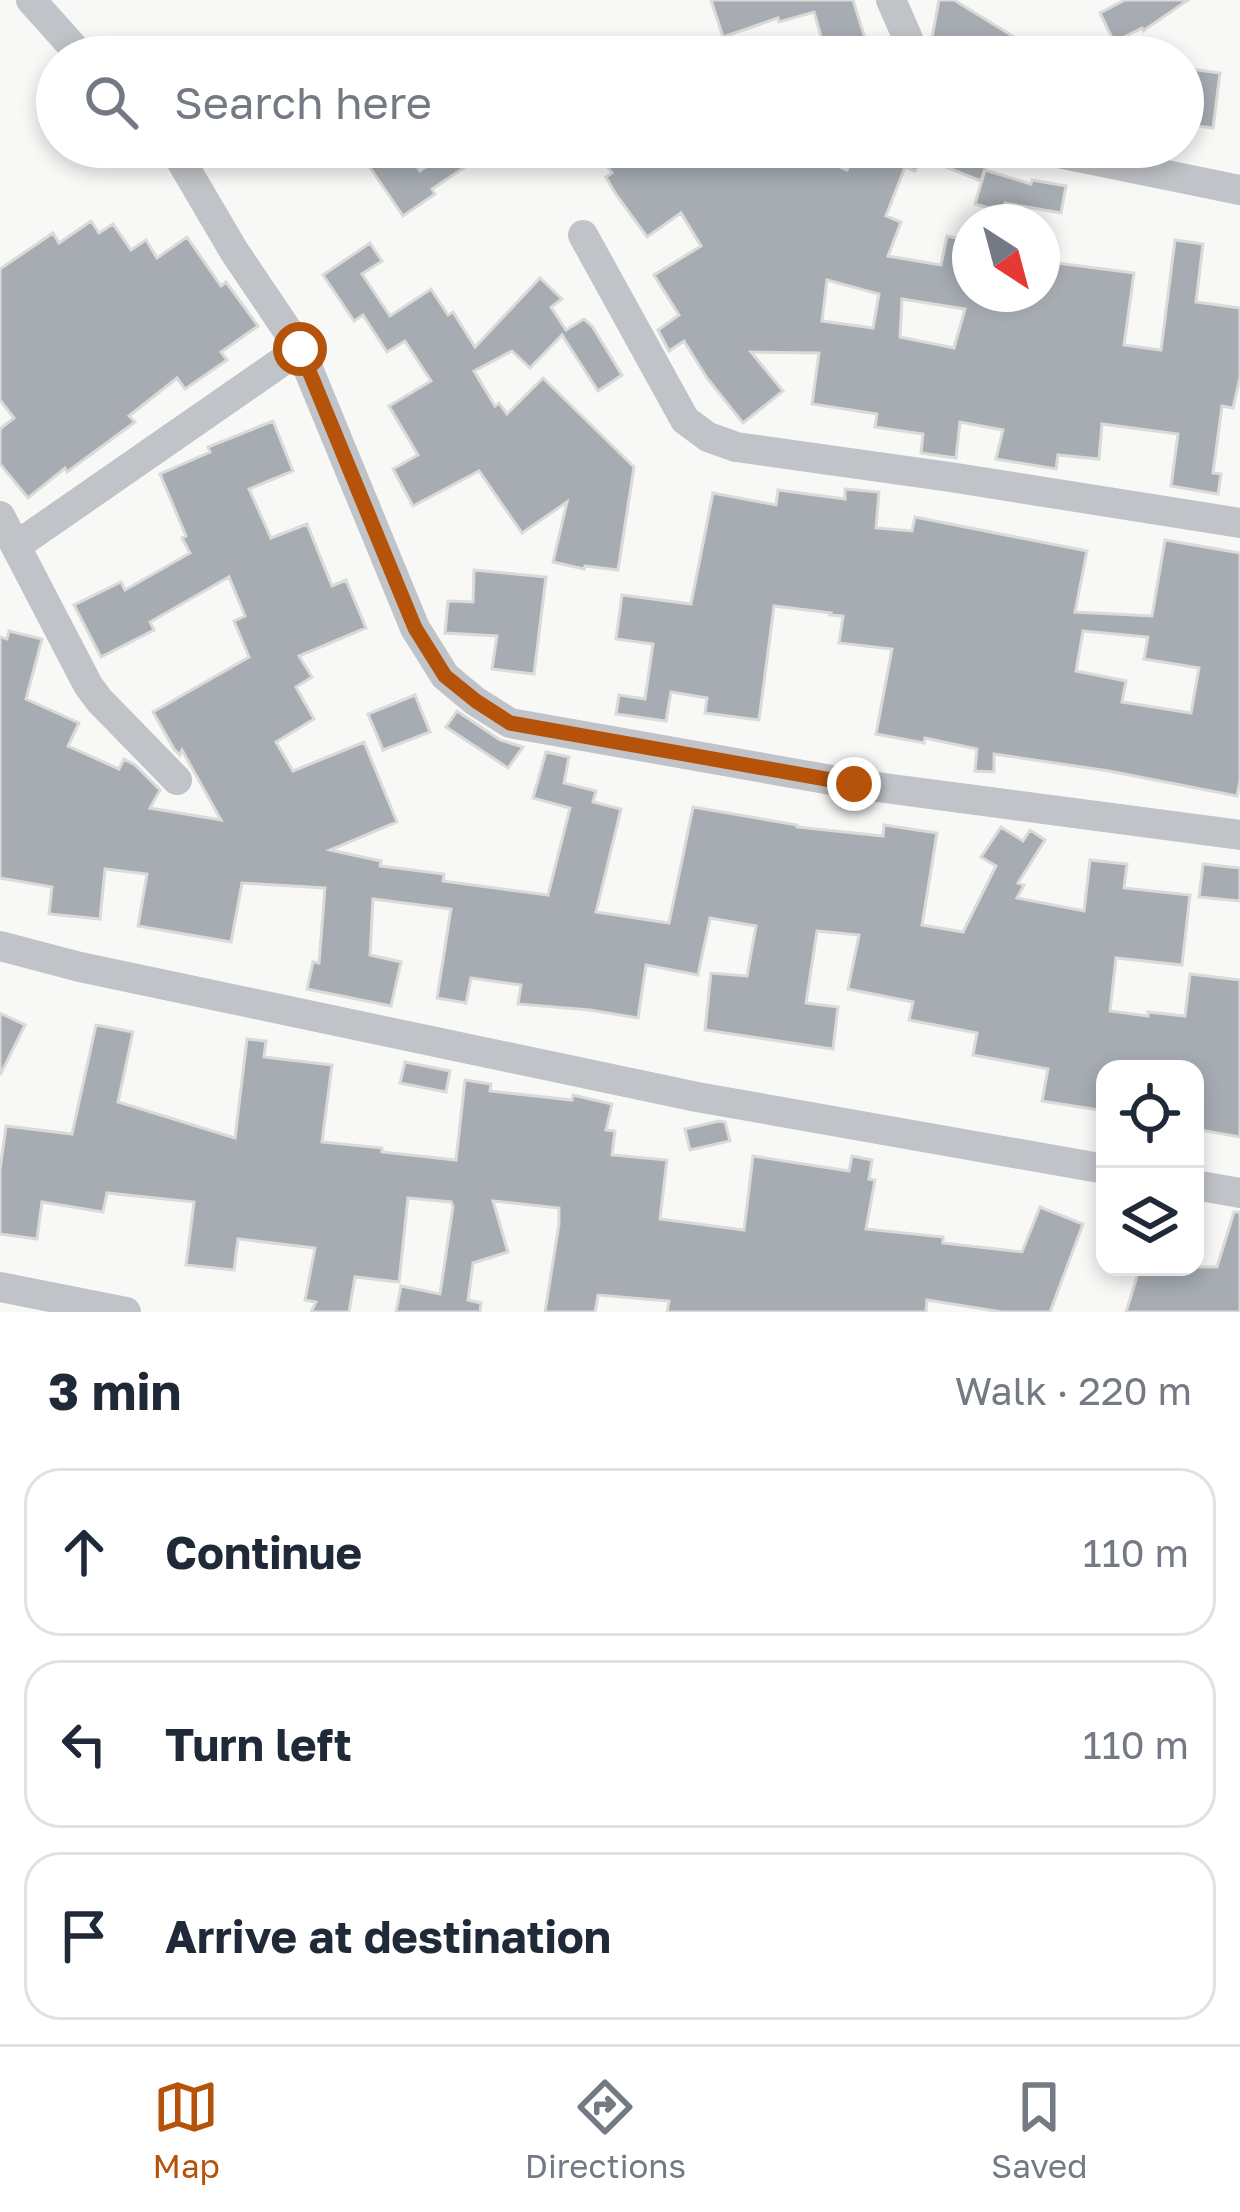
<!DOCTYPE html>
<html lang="en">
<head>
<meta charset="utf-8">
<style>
  :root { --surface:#fff; --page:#f2f2f3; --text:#1f2937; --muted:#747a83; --line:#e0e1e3; --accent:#b45309 }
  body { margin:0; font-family:"Golos Text",sans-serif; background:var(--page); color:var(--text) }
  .controls { position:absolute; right:36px; bottom:36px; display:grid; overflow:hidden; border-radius:24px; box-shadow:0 6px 18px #0003 }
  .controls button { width:108px; height:108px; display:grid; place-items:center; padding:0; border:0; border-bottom:3px solid var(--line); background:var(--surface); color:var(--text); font:60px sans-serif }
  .compass { position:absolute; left:952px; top:204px; width:108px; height:108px; border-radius:50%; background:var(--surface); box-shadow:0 6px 18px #0003; rotate:144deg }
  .stop { position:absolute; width:36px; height:36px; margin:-27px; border:9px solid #b45309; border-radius:50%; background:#fff }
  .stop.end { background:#b45309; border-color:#fff; box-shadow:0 3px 12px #0008 }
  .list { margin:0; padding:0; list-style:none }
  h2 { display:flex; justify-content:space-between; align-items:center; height:156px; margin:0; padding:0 48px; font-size:51px }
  h2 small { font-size:39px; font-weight:400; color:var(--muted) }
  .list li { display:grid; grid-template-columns:78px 1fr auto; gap:36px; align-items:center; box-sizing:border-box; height:168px; margin:0 24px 24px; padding:0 24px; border:3px solid var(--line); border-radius:36px }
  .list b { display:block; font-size:45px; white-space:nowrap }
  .list em { font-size:39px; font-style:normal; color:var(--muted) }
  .icon { flex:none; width:66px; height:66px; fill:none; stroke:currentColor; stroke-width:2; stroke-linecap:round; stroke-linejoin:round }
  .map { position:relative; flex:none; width:1240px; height:1312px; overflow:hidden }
  .search { position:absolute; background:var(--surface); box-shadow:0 6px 18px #0003; left:36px; right:36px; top:36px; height:132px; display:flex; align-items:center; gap:30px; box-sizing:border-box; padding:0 42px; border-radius:66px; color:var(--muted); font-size:45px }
  .sheet { height:732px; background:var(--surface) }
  nav { display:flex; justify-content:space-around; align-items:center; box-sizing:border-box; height:168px; border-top:3px solid var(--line); background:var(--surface); font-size:33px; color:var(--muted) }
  nav a { display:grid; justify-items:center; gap:6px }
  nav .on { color:var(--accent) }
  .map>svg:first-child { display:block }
  .building { fill:#a6acb2; stroke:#dadad8; stroke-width:3; fill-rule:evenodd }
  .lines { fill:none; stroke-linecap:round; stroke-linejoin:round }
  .minor { stroke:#c0c3c7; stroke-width:30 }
  .route { stroke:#b45309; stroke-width:15 }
</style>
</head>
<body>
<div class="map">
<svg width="1240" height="1312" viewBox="0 0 1240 1312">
  <rect width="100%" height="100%" fill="#f8f8f6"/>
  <!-- building -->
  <g class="building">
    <polygon points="711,0 853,0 871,57 827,57 814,12 779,22 778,18 723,37"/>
    <polygon points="939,0 954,0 1047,57 986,57 962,42 960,52 933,48 931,43"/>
    <polygon points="1125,0 1188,0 1143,31 1142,28 1114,42 1100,13"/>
    <polygon points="1183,68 1220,73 1213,128 1183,124"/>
    <polygon points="398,147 404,147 420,171 455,147 495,147 432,189 435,194 403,216 369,166"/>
    <path d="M594 147H794L847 170 857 147H966L964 152 988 159 981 181 921 157 915 171 905 167 886 216 901 222 888 256 941 265 947 236 970 241V294H1042V261L1134 273 1124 345 1161 350 1175 240 1203 244 1196 302 1240 308V377L1233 408 1222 406 1213 473 1221 474 1218 494 1171 486 1178 434 1102 424 1099 459 1058 455 1056 469 996 459 1003 430 960 422 956 458 921 453 923 434 875 427 877 414 812 404 819 353 751 352 783 391 743 423 707 378 684 341 669 351 658 330 679 315 654 275 701 246 681 213 647 237 615 193 606 177 612 173ZM827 280 879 294 873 328 822 321ZM902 299 965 309 954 348 900 337Z"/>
    <polygon points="985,170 1031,184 1032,180 1066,186 1061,213 1005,203 1003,212 975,204"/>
    <polygon points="91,221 99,233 113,224 131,250 146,240 157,258 187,237 221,286 226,282 258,326 221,352 227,360 185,389 177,378 129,416 135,422 67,472 65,468 28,498 0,464 0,429 14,418 0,400 0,269 53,233 59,243"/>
    <polygon points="370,243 382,261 362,274 390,316 431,289 448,315 453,312 475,347 540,278 562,299 551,307 566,330 584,319 592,326 622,375 598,391 562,335 530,368 512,351 474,371 495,406 499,403 507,414 543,378 634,467 618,570 585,566 584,569 553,562 567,502 522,533 479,471 413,506 393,469 418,455 389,406 431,381 405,341 387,352 363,315 354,321 323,275"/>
    <polygon points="273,421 293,471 249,489 271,538 307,524 332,586 346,580 366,628 299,656 312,677 296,687 314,719 276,742 293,771 364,742 397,822 330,850 381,861 380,866 444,874 443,881 548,895 570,808 533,798 546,752 569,757 564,783 596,791 593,802 621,809 596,912 669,923 693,807 797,825 797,827 883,836 884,825 937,833 922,925 963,932 996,866 981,857 1001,827 1023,841 1030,830 1045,840 1018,883 1024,885 1017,898 1084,911 1090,860 1127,864 1124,888 1190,895 1182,965 1116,958 1110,1011 1148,1016 1148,1012 1185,1016 1190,974 1240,980 1240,1137 1195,1129 1195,1069 1105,1069 1105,1111 1042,1101 1048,1069 973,1055 977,1033 909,1020 913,1002 848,989 859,935 817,931 806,1003 838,1007 833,1049 705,1030 711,973 747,976 756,926 710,918 698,975 646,965 638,1018 590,1010 518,1004 521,985 471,978 466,1003 437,998 451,909 373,899 370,955 401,962 391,1006 307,989 313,962 319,963 325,888 242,883 231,942 138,926 147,874 105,869 100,919 49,914 52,887 0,878 0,637 7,639 9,631 42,639 26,699 79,723 68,746 119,769 124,759 135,765 160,790 150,808 221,820 182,750 180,755 174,749 153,712 249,657 234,621 245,616 229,577 150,622 154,630 101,657 74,605 121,582 125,590 190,553 182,538 186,536 160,474 210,452 208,447"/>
    <path d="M845 489 879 492 876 528 912 531 915 517 1087 551 1075 612 1152 616 1165 540 1240 553V781L1237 796 1109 771 994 754V772L975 771 977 749 925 738 924 743 876 734 892 649 839 643 843 616 830 615 831 613 774 606 759 720 705 713 707 698 671 692 666 721 616 714 619 695 645 699 653 644 616 639 622 595 691 604 713 493 776 505 778 490 845 499ZM1083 631 1148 637 1144 659 1199 668 1191 713 1122 702 1126 681 1076 671Z"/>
    <polygon points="474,570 546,577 534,674 492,669 497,636 445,633 448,601 473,602"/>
    <polygon points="415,695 430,732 383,750 368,714"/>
    <polygon points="457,711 500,740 523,747 508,768 446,727"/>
    <polygon points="1203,864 1240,868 1240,901 1199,897"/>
    <polygon points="0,1013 25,1025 0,1075"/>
    <polygon points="96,1025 133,1032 118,1102 235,1138 247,1039 266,1041 264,1057 332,1065 322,1142 382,1148 382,1152 456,1160 465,1080 491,1084 490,1091 572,1100 573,1095 612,1104 606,1130 615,1131 612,1155 667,1160 660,1219 744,1230 753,1156 849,1171 852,1156 872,1160 869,1179 875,1180 866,1229 943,1237 943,1243 1022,1252 1040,1207 1083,1224 1050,1312 1002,1312 927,1300 926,1312 667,1312 669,1301 598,1295 595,1312 545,1312 559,1224 559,1208 493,1201 508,1252 473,1263 468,1300 481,1303 480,1312 396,1312 401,1286 440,1294 453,1207 451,1202 408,1198 399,1282 355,1277 349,1312 311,1312 316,1302 305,1300 315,1248 238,1239 234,1270 186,1265 194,1202 107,1193 103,1212 42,1202 37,1239 0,1234 0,1170 6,1126 72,1134"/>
    <polygon points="405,1062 450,1071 446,1092 400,1083"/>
    <polygon points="719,1121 725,1122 730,1141 690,1150 685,1129"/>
    <polygon points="1234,1212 1240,1212 1240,1312 1126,1312 1140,1267 1217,1267"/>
  </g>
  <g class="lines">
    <!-- minor -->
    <g class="minor">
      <polyline points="31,0 82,57"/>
      <polyline points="891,0 916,57"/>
      <polyline points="173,147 234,251 300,349 415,628 445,676 475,701 510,723 854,784 1240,835"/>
      <polyline points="1029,147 1240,190"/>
      <polyline points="583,235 685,420 708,437 736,447 950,477 1240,523"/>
      <polyline points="0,516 88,685 99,700 177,780"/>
      <polyline points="16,546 300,349"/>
      <polyline points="0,946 80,967 697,1097 1105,1169"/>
      <polyline points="1195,1185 1240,1193"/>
      <polyline points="0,1287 126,1312"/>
    </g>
  </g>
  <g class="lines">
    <!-- route -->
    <polyline class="route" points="300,349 415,628 445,676 476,701 510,723 854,784"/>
  </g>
</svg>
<div class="controls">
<button><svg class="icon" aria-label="locate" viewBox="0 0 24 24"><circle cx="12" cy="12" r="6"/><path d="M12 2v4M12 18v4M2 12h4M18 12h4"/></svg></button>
<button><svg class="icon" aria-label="layers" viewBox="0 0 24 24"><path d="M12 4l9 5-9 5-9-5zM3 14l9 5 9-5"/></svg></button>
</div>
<svg class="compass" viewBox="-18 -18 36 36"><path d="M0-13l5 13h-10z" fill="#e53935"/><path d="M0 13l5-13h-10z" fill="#747a83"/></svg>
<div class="stop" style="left:300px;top:349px"></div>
<div class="stop end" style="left:854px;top:784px"></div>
<div class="search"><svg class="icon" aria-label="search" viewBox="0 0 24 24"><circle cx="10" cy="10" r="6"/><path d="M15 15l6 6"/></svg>Search here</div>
</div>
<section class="sheet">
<h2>3 min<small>Walk · 220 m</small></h2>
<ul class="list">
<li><svg class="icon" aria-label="ahead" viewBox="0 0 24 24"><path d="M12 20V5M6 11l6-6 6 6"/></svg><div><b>Continue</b></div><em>110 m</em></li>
<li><svg class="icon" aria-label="left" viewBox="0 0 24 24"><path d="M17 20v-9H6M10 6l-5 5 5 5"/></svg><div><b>Turn left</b></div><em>110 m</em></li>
<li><svg class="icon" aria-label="arrive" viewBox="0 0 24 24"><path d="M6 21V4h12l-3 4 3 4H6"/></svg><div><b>Arrive at destination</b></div></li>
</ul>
</section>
<nav>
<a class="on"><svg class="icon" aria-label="map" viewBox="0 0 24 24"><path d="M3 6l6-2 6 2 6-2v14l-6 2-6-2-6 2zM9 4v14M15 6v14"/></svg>Map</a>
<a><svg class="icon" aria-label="directions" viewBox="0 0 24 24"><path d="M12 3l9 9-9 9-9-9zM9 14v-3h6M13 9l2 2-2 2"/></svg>Directions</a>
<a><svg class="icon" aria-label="saved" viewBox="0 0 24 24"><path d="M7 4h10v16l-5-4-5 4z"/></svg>Saved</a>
</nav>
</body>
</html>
